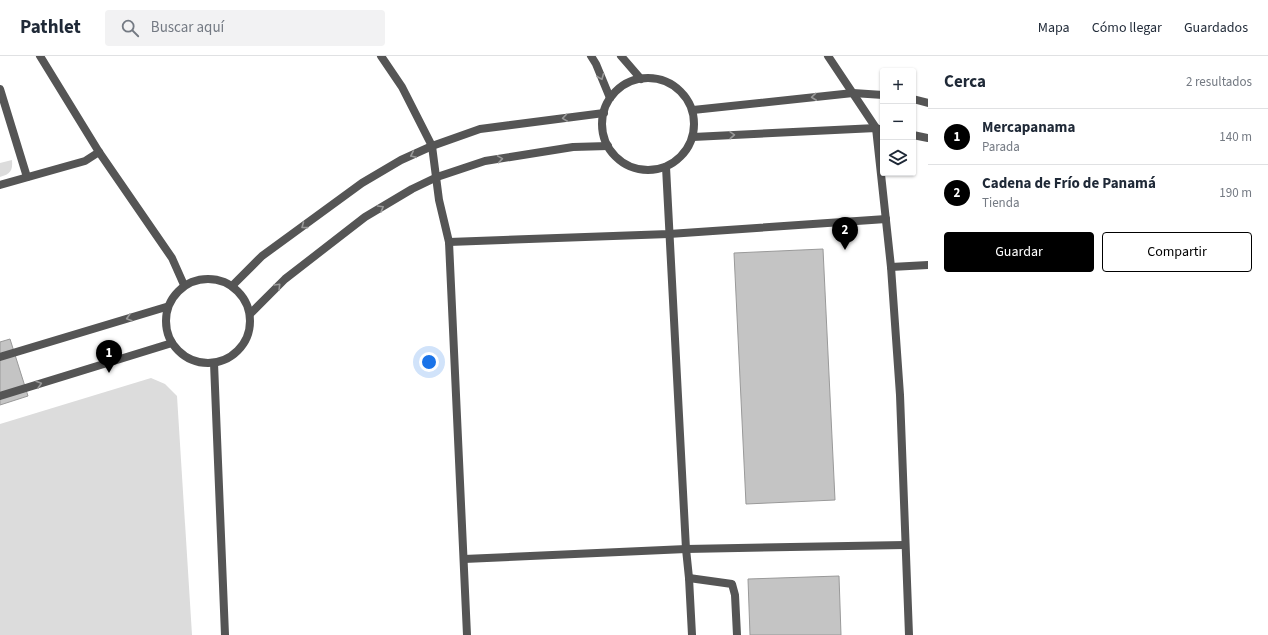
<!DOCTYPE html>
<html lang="es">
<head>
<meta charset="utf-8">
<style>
  :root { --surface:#fff; --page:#f2f2f3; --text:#1f2937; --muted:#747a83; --line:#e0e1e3; --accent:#000 }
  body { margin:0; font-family:"Source Sans 3",sans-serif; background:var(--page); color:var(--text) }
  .controls { position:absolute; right:12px; top:12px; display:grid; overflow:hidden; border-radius:4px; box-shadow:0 1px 3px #0004 }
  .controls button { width:36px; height:36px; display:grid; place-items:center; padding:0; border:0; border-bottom:1px solid var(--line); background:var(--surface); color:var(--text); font:20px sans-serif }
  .you { position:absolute; left:429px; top:306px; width:14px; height:14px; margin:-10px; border:3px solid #fff; border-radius:50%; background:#1a73e8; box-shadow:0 0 0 6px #1a73e833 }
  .badge { display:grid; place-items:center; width:26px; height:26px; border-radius:50%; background:var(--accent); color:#fff; font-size:13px; font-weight:700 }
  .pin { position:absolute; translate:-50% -33px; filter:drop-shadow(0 1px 2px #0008) }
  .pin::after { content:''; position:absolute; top:21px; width:14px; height:12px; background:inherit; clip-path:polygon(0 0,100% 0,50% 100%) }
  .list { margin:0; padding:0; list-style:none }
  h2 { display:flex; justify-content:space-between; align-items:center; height:52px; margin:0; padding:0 16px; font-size:17px }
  h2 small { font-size:13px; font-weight:400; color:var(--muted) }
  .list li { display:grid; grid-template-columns:26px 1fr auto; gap:12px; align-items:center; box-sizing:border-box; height:56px; padding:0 16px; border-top:1px solid var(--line) }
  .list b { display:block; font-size:15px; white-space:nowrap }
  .list p { margin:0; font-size:13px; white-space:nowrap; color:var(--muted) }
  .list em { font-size:13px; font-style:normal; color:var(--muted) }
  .actions { display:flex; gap:8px; padding:12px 16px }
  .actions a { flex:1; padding:9px 0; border:1px solid var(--accent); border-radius:4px; text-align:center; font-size:14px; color:var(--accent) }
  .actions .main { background:var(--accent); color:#fff }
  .icon { flex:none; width:22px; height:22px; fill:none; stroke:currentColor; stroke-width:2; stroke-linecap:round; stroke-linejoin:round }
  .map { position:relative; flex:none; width:928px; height:579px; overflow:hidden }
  header { display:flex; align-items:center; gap:24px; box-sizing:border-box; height:56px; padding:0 20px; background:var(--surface); border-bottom:1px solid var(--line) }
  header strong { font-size:19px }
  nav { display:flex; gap:22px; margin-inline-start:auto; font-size:14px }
  .search { width:280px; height:36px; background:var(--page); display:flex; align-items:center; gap:10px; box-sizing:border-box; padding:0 14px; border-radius:4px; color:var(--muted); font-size:15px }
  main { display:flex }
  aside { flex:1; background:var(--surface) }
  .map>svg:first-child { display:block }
  .green { fill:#dcdcdc }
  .building { fill:#c4c4c4; stroke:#999 }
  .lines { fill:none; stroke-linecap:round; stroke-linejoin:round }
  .lane { stroke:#555; stroke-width:8 }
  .oneway { stroke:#999 }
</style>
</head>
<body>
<header>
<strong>Pathlet</strong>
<div class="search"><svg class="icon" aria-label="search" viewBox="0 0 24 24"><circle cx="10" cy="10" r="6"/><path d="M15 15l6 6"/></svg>Buscar aquí</div>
<nav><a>Mapa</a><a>Cómo llegar</a><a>Guardados</a></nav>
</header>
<main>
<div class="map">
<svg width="928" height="579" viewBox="0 0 928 579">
  <rect width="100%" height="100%" fill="#fff"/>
  <!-- green -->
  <g class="green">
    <path d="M12 104C13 115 10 118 0 121V107Z"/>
    <polygon points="151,322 165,328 177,340 192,579 0,579 0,368"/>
  </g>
  <!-- building -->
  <g class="building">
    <polygon points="823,193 835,444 746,448 734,197"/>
    <polygon points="10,283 28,340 0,349 0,286"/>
    <polygon points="839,520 841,579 750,579 748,523"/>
  </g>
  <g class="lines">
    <!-- lane -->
    <g class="lane">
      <polyline points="40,0 99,96 172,202 184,229"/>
      <polyline points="381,0 402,31 432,90 439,144 449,186 467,579"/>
      <polyline points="591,0 596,8 610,42"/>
      <polyline points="621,0 641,23"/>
      <polyline points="828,0 876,72 891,211 900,339 909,579"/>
      <circle cx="648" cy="68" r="46"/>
      <polyline points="0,33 27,121"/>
      <polyline points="913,43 928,47"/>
      <polyline points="693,54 853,37 883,39"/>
      <polyline points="913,79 928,82"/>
      <polyline points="693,81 876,72 883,74"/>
      <polyline points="666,111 686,493 689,522 692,579"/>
      <polyline points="0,129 85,105 99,96"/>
      <polyline points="449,186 669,178 886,163"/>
      <polyline points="891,211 928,209"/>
      <circle cx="208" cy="265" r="42"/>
      <polyline points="232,230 262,200 362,127 401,104 432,90 480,73 604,57"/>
      <polyline points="250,258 285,223 365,161 412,133 437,121 485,105 573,91 608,90"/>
      <polyline points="0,301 166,251"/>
      <polyline points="214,307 225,579"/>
      <polyline points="0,340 172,287"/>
      <polyline points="464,503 686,493 905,489"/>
      <polyline points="689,522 732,528 735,539 737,579"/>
    </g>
  </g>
  <!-- one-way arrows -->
  <defs><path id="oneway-chevron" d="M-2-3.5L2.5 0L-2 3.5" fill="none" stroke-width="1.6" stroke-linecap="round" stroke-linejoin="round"/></defs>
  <g class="oneway">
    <use href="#oneway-chevron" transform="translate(601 21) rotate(68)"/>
    <use href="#oneway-chevron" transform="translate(814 41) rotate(174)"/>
    <use href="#oneway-chevron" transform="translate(565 62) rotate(172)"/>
    <use href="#oneway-chevron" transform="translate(732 79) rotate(-3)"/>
    <use href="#oneway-chevron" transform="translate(413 99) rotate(155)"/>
    <use href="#oneway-chevron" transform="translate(500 103) rotate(-9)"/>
    <use href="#oneway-chevron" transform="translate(381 152) rotate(-30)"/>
    <use href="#oneway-chevron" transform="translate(304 170) rotate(143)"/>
    <use href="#oneway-chevron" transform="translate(278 230) rotate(-45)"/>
    <use href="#oneway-chevron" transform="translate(129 262) rotate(163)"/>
    <use href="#oneway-chevron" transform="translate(39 328) rotate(-17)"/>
  </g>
</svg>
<div class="controls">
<button>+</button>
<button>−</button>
<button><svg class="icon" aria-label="layers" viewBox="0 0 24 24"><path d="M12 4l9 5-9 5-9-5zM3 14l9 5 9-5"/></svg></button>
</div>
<div class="you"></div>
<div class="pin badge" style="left:109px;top:317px">1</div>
<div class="pin badge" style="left:845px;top:194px">2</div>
</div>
<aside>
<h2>Cerca<small>2 resultados</small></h2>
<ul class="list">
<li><span class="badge">1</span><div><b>Mercapanama</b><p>Parada</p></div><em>140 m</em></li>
<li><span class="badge">2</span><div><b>Cadena de Frío de Panamá</b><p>Tienda</p></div><em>190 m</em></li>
</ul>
<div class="actions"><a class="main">Guardar</a><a>Compartir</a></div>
</aside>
</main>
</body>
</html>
